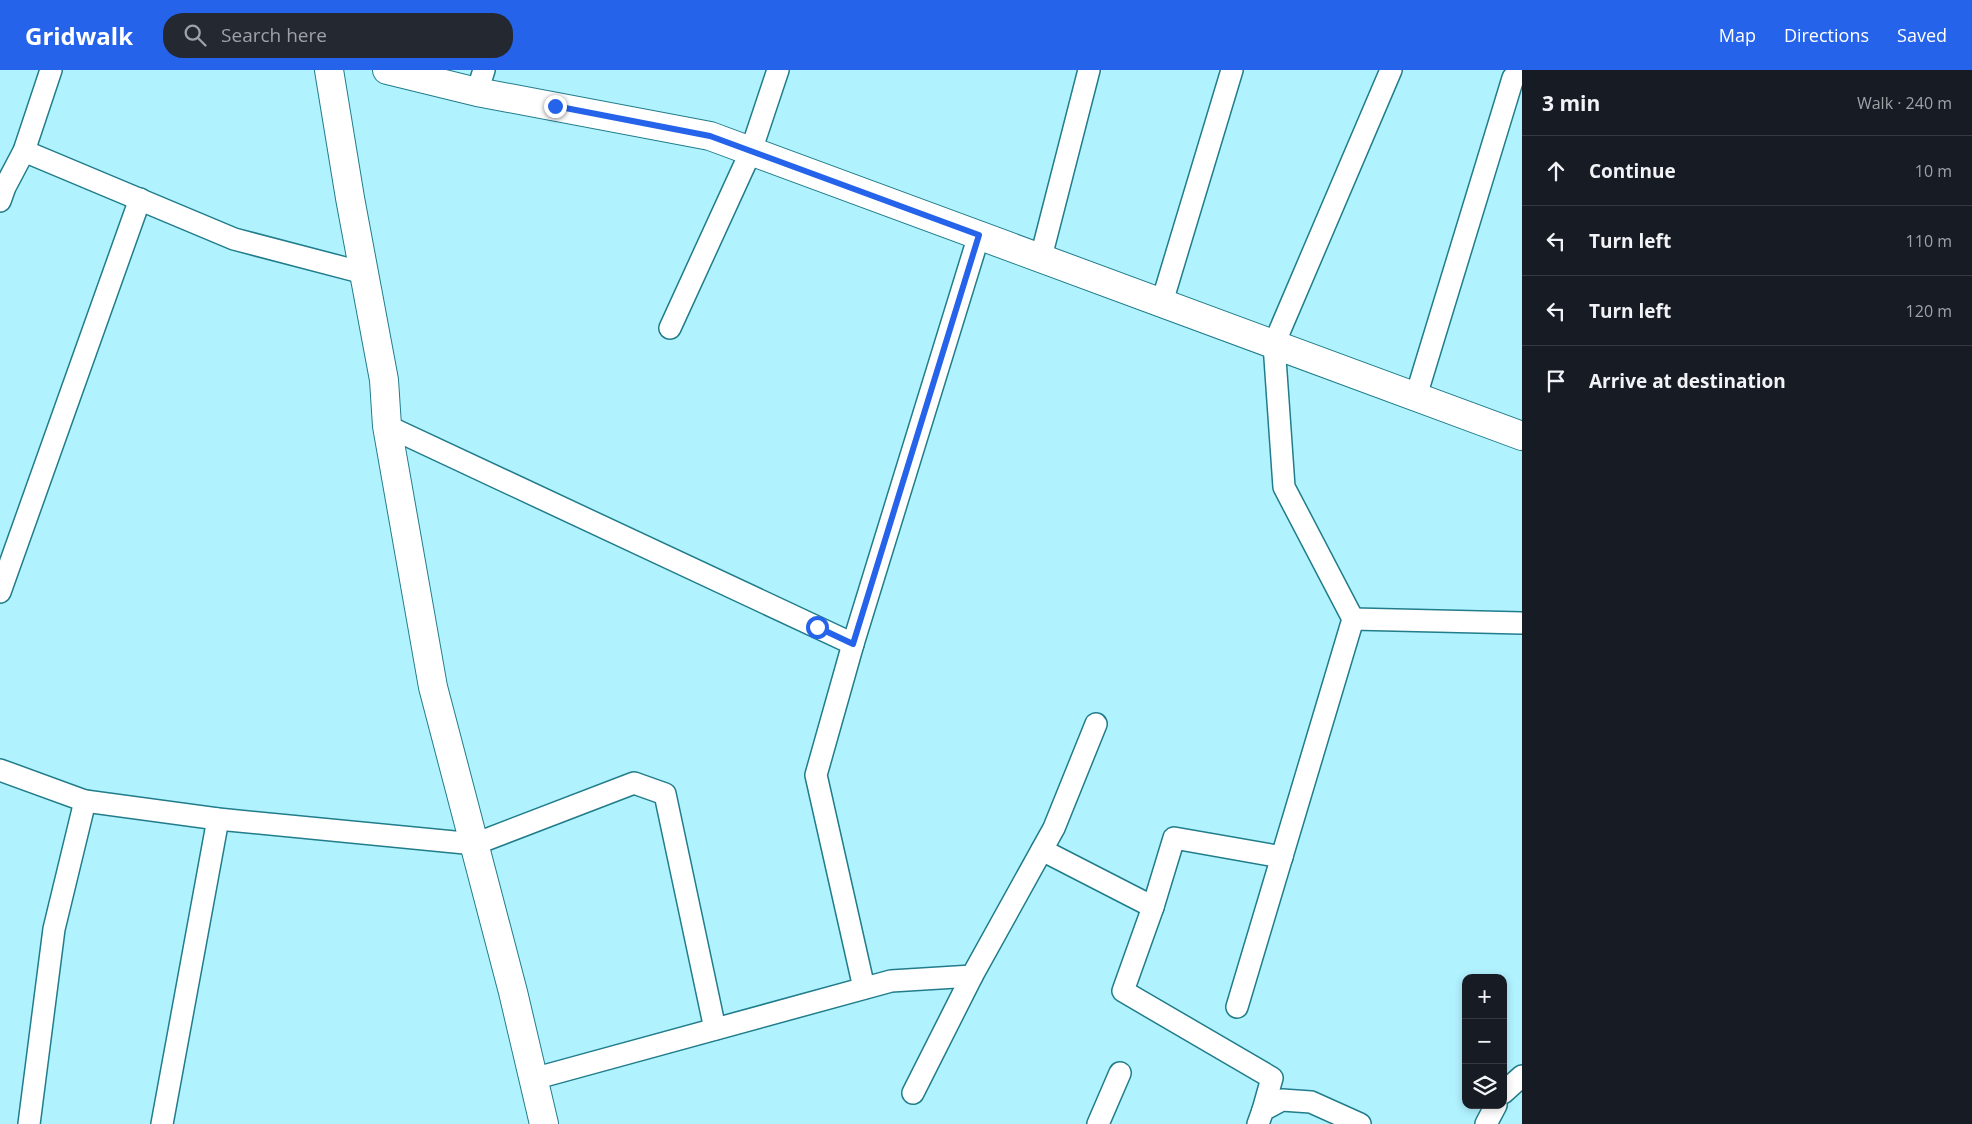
<!DOCTYPE html>
<html lang="en">
<head>
<meta charset="utf-8">
<style>
  :root { --surface:#171b24; --page:#242831; --text:#f1f3f6; --muted:#9ea1a6; --line:#363941; --accent:#2563eb }
  body { margin:0; font-family:"Open Sans",sans-serif; background:var(--page); color:var(--text) }
  .controls { position:absolute; right:15px; bottom:15px; display:grid; overflow:hidden; border-radius:10px; box-shadow:0 2px 8px #0003 }
  .controls button { width:45px; height:45px; display:grid; place-items:center; padding:0; border:0; border-bottom:1px solid var(--line); background:var(--surface); color:var(--text); font:25px sans-serif }
  .stop { position:absolute; width:15px; height:15px; margin:-11px; border:4px solid #2563eb; border-radius:50%; background:#fff }
  .stop.end { background:#2563eb; border-color:#fff; box-shadow:0 1px 5px #0008 }
  .list { margin:0; padding:0; list-style:none }
  h2 { display:flex; justify-content:space-between; align-items:center; height:65px; margin:0; padding:0 20px; font-size:21px }
  h2 small { font-size:16px; font-weight:400; color:var(--muted) }
  .list li { display:grid; grid-template-columns:32px 1fr auto; gap:15px; align-items:center; box-sizing:border-box; height:70px; padding:0 20px; border-top:1px solid var(--line) }
  .list b { display:block; font-size:19px; white-space:nowrap }
  .list em { font-size:16px; font-style:normal; color:var(--muted) }
  .icon { flex:none; width:28px; height:28px; fill:none; stroke:currentColor; stroke-width:2; stroke-linecap:round; stroke-linejoin:round }
  .map { position:relative; flex:none; width:1522px; height:1054px; overflow:hidden }
  header { display:flex; align-items:center; gap:30px; box-sizing:border-box; height:70px; padding:0 25px; background:var(--accent); color:#fff }
  header strong { font-size:24px }
  nav { display:flex; gap:28px; margin-inline-start:auto; font-size:18px }
  .search { width:350px; height:45px; background:var(--page); display:flex; align-items:center; gap:12px; box-sizing:border-box; padding:0 18px; border-radius:20px; color:var(--muted); font-size:19px }
  main { display:flex }
  aside { flex:1; background:var(--surface) }
  .map>svg:first-child { display:block }
  .lines { fill:none; stroke-linecap:round; stroke-linejoin:round }
  .street-casing { stroke:#217c8b; stroke-width:24 }
  .secondary-casing { stroke:#217c8b; stroke-width:30 }
  .street { stroke:#fff; stroke-width:21 }
  .secondary { stroke:#fff; stroke-width:28 }
  .route { stroke:#2563eb; stroke-width:6 }
</style>
</head>
<body>
<header>
<strong>Gridwalk</strong>
<div class="search"><svg class="icon" aria-label="search" viewBox="0 0 24 24"><circle cx="10" cy="10" r="6"/><path d="M15 15l6 6"/></svg>Search here</div>
<nav><a>Map</a><a>Directions</a><a>Saved</a></nav>
</header>
<main>
<div class="map">
<svg width="1522" height="1054" viewBox="0 0 1522 1054">
  <rect width="100%" height="100%" fill="#b1f2ff"/>
  <g class="lines">
    <!-- street casing -->
    <g class="street-casing">
      <g id="street">
        <polyline points="477,22 484,0"/>
        <polyline points="24,81 234,169 364,203"/>
        <polyline points="0,131 5,117 24,81 51,0"/>
        <polyline points="1041,187 1089,0"/>
        <polyline points="1162,232 1232,0"/>
        <polyline points="670,258 751,81 778,0"/>
        <polyline points="1416,326 1513,8 1522,4"/>
        <polyline points="387,356 853,574"/>
        <polyline points="0,522 140,129"/>
        <polyline points="1353,549 1522,553"/>
        <polyline points="0,700 85,731 218,749 475,774 634,713 665,724 715,959"/>
        <polyline points="1042,780 1153,837 1123,921 1272,1008 1263,1040"/>
        <polyline points="1153,837 1174,768 1282,787"/>
        <polyline points="864,918 816,705 853,574 979,165"/>
        <polyline points="1237,937 1353,549 1284,417 1274,274 1391,0"/>
        <polyline points="533,1009 891,911 972,906 1054,758 1096,654"/>
        <polyline points="913,1023 972,906"/>
        <polyline points="1503,1023 1522,1006"/>
        <polyline points="29,1054 54,859 85,731"/>
        <polyline points="162,1054 218,749"/>
        <polyline points="1098,1054 1120,1003"/>
        <polyline points="1258,1054 1263,1040 1282,1030 1311,1032 1360,1054"/>
        <polyline points="1486,1054 1496,1035"/>
      </g>
    </g>
    <!-- secondary casing -->
    <g class="secondary-casing">
      <g id="secondary">
        <polyline points="329,0 350,128 384,310 387,356 433,617 513,922 544,1054"/>
        <polyline points="387,0 477,22 710,66 1522,366"/>
      </g>
    </g>
    <!-- street -->
    <use href="#street" class="street"/>
    <!-- secondary -->
    <use href="#secondary" class="secondary"/>
  </g>
  <g class="lines">
    <!-- route -->
    <polyline class="route" points="555,36 710,66 979,165 853,574 817,557"/>
  </g>
</svg>
<div class="controls">
<button>+</button>
<button>−</button>
<button><svg class="icon" aria-label="layers" viewBox="0 0 24 24"><path d="M12 4l9 5-9 5-9-5zM3 14l9 5 9-5"/></svg></button>
</div>
<div class="stop" style="left:817px;top:557px"></div>
<div class="stop end" style="left:555px;top:36px"></div>
</div>
<aside>
<h2>3 min<small>Walk · 240 m</small></h2>
<ul class="list">
<li><svg class="icon" aria-label="ahead" viewBox="0 0 24 24"><path d="M12 20V5M6 11l6-6 6 6"/></svg><div><b>Continue</b></div><em>10 m</em></li>
<li><svg class="icon" aria-label="left" viewBox="0 0 24 24"><path d="M17 20v-9H6M10 6l-5 5 5 5"/></svg><div><b>Turn left</b></div><em>110 m</em></li>
<li><svg class="icon" aria-label="left" viewBox="0 0 24 24"><path d="M17 20v-9H6M10 6l-5 5 5 5"/></svg><div><b>Turn left</b></div><em>120 m</em></li>
<li><svg class="icon" aria-label="arrive" viewBox="0 0 24 24"><path d="M6 21V4h12l-3 4 3 4H6"/></svg><div><b>Arrive at destination</b></div></li>
</ul>
</aside>
</main>
</body>
</html>
